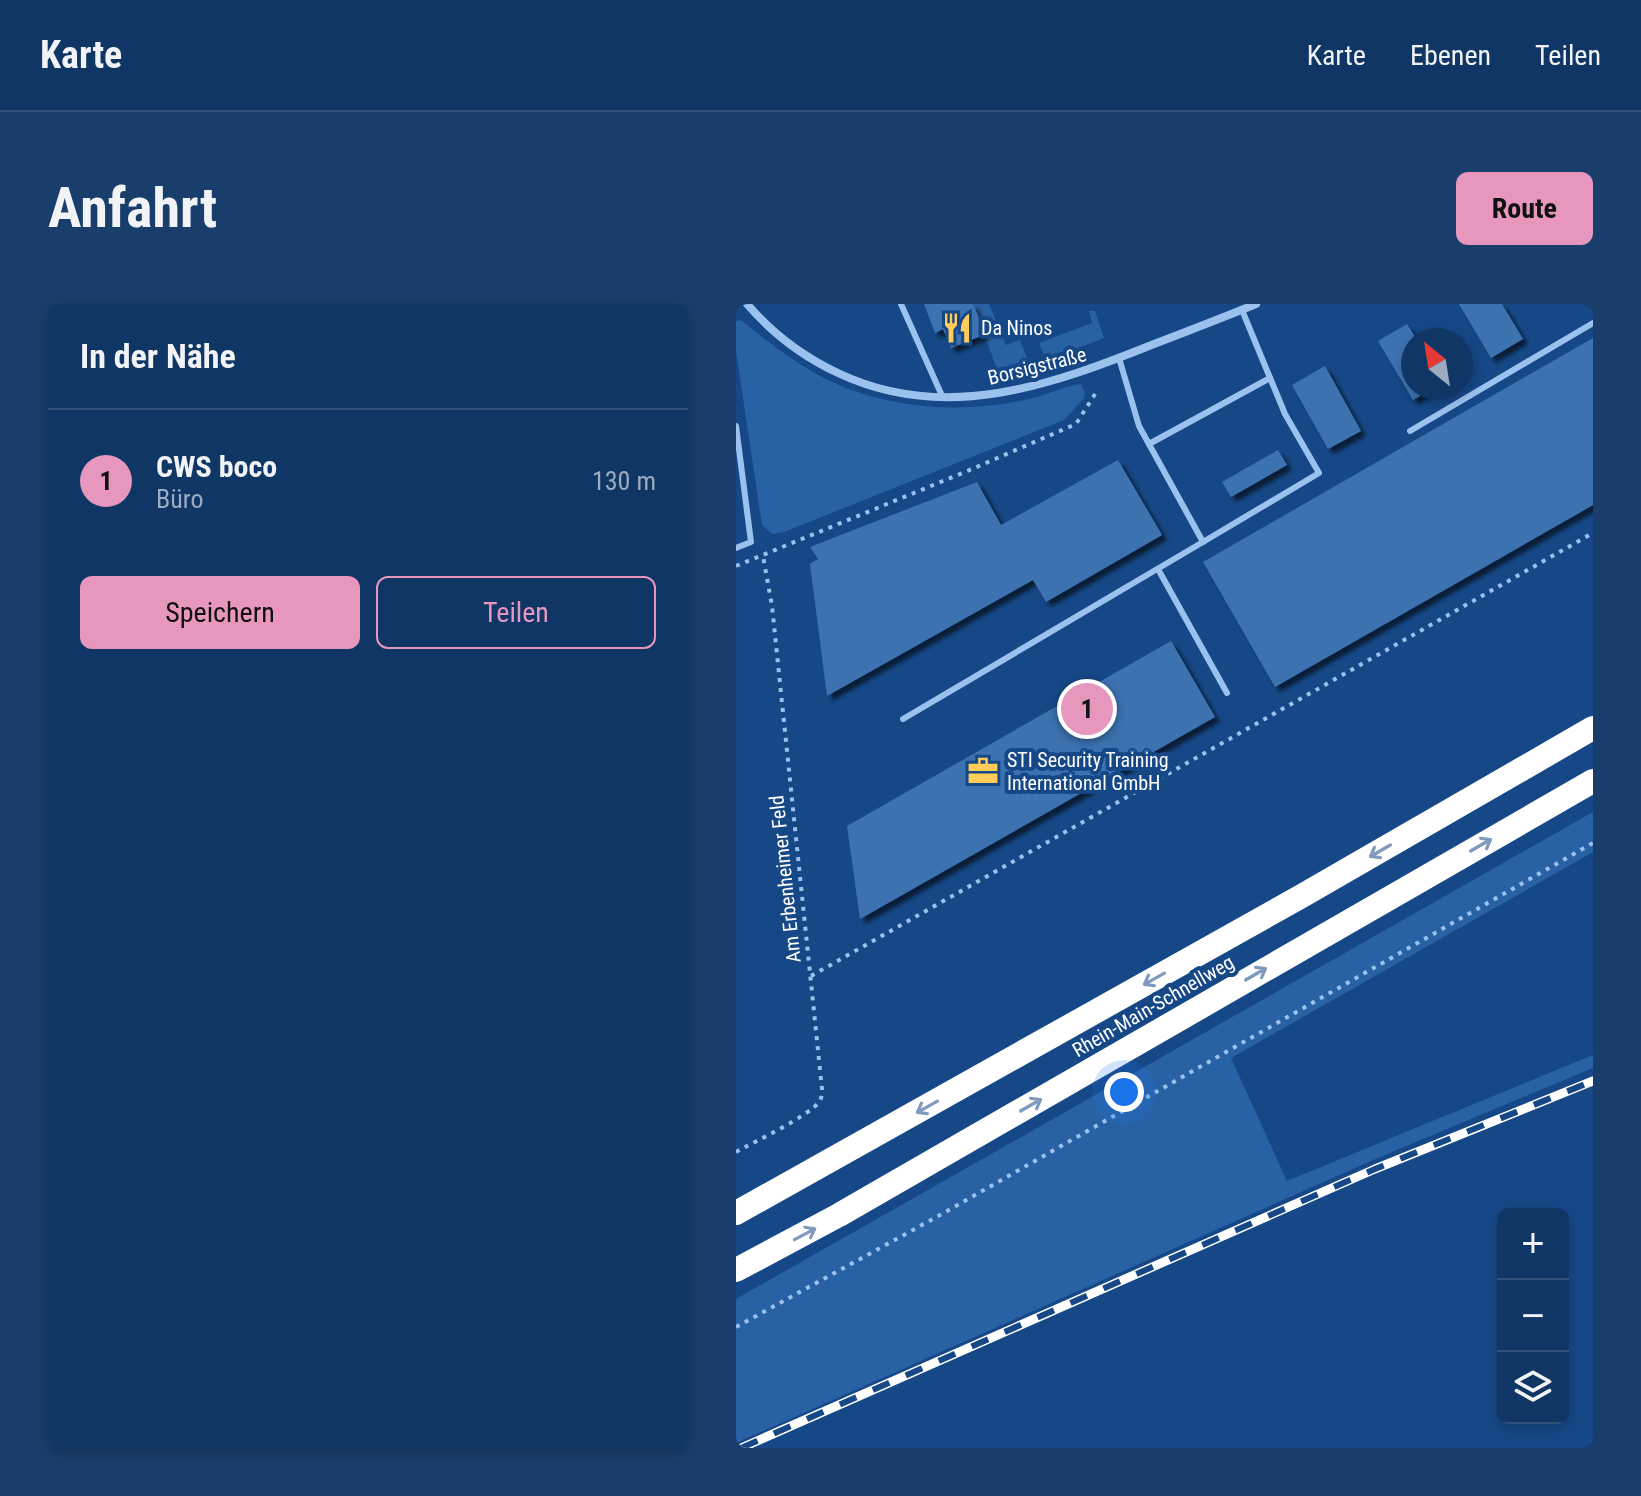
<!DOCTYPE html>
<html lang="de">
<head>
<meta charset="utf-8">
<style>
  :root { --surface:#103665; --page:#193e6b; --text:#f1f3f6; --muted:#9cabbf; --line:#305079; --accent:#e797bd }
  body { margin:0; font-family:"Roboto Condensed",sans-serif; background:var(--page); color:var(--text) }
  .controls { position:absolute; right:24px; bottom:24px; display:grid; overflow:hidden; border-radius:12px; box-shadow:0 4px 12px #0003 }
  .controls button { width:72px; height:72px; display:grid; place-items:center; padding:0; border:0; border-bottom:2px solid var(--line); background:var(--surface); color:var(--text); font:40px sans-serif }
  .compass { position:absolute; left:665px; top:24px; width:72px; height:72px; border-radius:50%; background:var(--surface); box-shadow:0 4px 12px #0003; rotate:330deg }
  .you { position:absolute; left:388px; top:788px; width:28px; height:28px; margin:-20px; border:6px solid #fff; border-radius:50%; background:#1a73e8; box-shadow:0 0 0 12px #1a73e833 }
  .badge { display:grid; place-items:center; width:52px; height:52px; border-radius:50%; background:var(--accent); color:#111; font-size:26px; font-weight:700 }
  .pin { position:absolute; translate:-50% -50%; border:4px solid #fff; box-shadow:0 2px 8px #0006 }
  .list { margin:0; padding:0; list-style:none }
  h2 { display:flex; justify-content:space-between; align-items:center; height:104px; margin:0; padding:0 32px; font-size:34px }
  h2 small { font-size:26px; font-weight:400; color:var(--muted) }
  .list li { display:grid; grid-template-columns:52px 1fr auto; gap:24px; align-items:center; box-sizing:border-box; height:144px; padding:0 32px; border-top:2px solid var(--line) }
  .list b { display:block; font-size:30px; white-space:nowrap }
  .list p { margin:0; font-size:26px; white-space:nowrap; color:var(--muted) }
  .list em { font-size:26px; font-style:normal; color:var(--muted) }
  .actions { display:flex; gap:16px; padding:24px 32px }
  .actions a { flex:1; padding:18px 0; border:2px solid var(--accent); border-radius:12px; text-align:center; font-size:28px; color:var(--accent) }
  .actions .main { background:var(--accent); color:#111 }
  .icon { flex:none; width:44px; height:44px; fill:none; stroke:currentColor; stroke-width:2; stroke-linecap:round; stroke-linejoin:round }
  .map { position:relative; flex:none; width:857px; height:1144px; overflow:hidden; border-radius:12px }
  header { display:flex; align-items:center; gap:48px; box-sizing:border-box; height:112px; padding:0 40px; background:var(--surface); border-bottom:2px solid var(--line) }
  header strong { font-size:38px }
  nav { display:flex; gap:44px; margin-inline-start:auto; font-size:28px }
  .intro { display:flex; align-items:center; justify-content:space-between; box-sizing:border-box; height:192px; padding:0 48px }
  h1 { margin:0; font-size:56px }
  .button { padding:20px 36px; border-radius:12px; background:var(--accent); color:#111; font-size:28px; font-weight:700 }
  main { display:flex; gap:48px; padding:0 48px }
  aside { flex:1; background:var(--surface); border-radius:12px; box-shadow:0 4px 12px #0003 }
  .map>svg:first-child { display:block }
  .green { fill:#2862a5 }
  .building { fill:#3e72b0; filter:url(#shadow) }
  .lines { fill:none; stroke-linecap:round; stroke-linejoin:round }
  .path { stroke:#9bc1ee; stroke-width:4; stroke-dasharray:4 6; stroke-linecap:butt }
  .lane { stroke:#9bc1ee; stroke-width:6 }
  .street { stroke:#9bc1ee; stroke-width:8 }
  .highway { stroke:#fff; stroke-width:24 }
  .rail-casing { stroke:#fff; stroke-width:9 }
  .rail { stroke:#164887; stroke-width:6; stroke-dasharray:18; stroke-linecap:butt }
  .oneway { stroke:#7f9abd }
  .labels { text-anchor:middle; stroke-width:8; stroke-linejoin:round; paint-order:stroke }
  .poi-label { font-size:20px; fill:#fff; stroke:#164887; text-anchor:start }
  .street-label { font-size:20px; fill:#fff; stroke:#164887 }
</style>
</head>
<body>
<header>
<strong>Karte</strong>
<nav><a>Karte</a><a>Ebenen</a><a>Teilen</a></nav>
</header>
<div class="intro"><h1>Anfahrt</h1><a class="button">Route</a></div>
<main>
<aside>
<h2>In der Nähe<small></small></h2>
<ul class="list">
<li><span class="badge">1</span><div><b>CWS boco</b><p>Büro</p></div><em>130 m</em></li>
</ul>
<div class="actions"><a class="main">Speichern</a><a>Teilen</a></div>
</aside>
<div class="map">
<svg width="857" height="1144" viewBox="0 0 857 1144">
  <defs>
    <filter id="shadow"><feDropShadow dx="5" dy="5" stdDeviation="2" flood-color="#0009"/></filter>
  </defs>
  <rect width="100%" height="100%" fill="#164887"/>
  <!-- green -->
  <g class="green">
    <polygon points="237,0 253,0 270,41 284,36 293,59 261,65"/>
    <polygon points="353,7 359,7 368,34 339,45 309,54 303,39 356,19"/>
    <path d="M5 16C27 34 50 52 75 67 140 105 225 112 297 94 313 90 328 82 345 80L349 89 348 94 328 116 48 228 36 230 26 221 0 47V17Z"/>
    <polygon points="857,508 857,548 495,754 551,877 857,751 857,764 644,853 0,1139 0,995"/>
  </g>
  <!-- building -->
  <g class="building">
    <polygon points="188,0 237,0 250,30 215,44 207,25 199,29"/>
    <polygon points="723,0 766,0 787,35 755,54"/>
    <polygon points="671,20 681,36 677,36 677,84 698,84 677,96 642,37"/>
    <polygon points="857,34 857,201 539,383 467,258"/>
    <polygon points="589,62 625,127 592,145 556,81"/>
    <polygon points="542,146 551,161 495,193 486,178"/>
    <polygon points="382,156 426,231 310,298 297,276 91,392 74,260 82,255 74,243 241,178 265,221"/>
    <polygon points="435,337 479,413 124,615 111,522"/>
  </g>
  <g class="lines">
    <!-- path -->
    <g class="path">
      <polyline points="0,262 229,168 340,120 361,87"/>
      <polyline points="75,672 857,229"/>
      <path d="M0 848C18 838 73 812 83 798 86 793 86 791 86 785L36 302 27 252"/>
      <polyline points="0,1023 197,915 857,539"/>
    </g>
    <!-- lane -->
    <g class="lane">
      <polyline points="165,0 207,94"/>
      <polyline points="0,122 15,238 0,244"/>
      <polyline points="674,127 857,19"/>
      <polyline points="413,140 534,74"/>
      <polyline points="467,238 583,169 549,110 506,6"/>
      <polyline points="422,265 491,389"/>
      <polyline points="167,415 467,238 403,122 383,54"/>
    </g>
    <!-- street -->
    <path class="street" d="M11 0C36 29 68 53 102 69 209 120 316 81 418 40 452 27 486 14 520 0"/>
    <!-- highway -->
    <g class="highway">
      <polyline points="0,909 564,593 857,424"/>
      <polyline points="0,966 103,911 857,477"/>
    </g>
    <!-- rail casing -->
    <g class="rail-casing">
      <polyline id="rail" points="5,1144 639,865 857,777"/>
    </g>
    <!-- rail -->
    <use href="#rail" class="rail"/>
  </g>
  <!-- one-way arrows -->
  <defs><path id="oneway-shaft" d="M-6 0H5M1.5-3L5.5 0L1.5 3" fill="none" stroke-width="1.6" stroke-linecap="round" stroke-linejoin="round" transform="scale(2)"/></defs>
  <g class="oneway">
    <use href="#oneway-shaft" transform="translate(745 541) rotate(-30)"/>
    <use href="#oneway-shaft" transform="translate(644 547) rotate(150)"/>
    <use href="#oneway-shaft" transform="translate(520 670) rotate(-30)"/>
    <use href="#oneway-shaft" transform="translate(418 675) rotate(151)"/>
    <use href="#oneway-shaft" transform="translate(295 801) rotate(-30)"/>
    <use href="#oneway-shaft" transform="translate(191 803) rotate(151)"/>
    <use href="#oneway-shaft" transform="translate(69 930) rotate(-28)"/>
  </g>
  <!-- icons -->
  <defs>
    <g id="restaurant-bare" transform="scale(2.4)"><path d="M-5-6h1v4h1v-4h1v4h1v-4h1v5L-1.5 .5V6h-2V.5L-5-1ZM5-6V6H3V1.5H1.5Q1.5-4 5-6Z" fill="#ffcd58" stroke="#164887" stroke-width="2.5" paint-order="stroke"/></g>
    <g id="office-bare" transform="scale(2.4)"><path d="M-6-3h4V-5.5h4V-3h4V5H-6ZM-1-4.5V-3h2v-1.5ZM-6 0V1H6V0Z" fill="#ffcd58" stroke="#164887" stroke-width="2.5" paint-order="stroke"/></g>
  </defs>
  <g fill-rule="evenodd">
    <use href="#restaurant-bare" x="221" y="24"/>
    <use href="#office-bare" x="247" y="467"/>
  </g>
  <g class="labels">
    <!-- poi labels -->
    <g class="poi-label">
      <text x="245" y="31">Da Ninos</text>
      <text x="271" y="463">STI Security Training<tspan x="271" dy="23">International GmbH</tspan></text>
    </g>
    <!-- street labels -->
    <g class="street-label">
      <text transform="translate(301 62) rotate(-14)" y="7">Borsigstraße</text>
      <text transform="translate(49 575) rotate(-96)" y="7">Am Erbenheimer Feld</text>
      <text transform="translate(417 702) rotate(-30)" y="7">Rhein-Main-Schnellweg</text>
    </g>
  </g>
</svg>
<div class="controls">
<button>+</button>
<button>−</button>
<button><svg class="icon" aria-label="layers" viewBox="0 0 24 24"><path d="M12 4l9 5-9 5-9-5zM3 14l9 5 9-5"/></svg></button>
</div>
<svg class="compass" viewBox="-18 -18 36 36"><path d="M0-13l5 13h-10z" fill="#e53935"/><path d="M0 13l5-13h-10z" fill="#9cabbf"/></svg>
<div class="you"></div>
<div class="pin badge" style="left:351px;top:405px">1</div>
</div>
</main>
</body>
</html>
